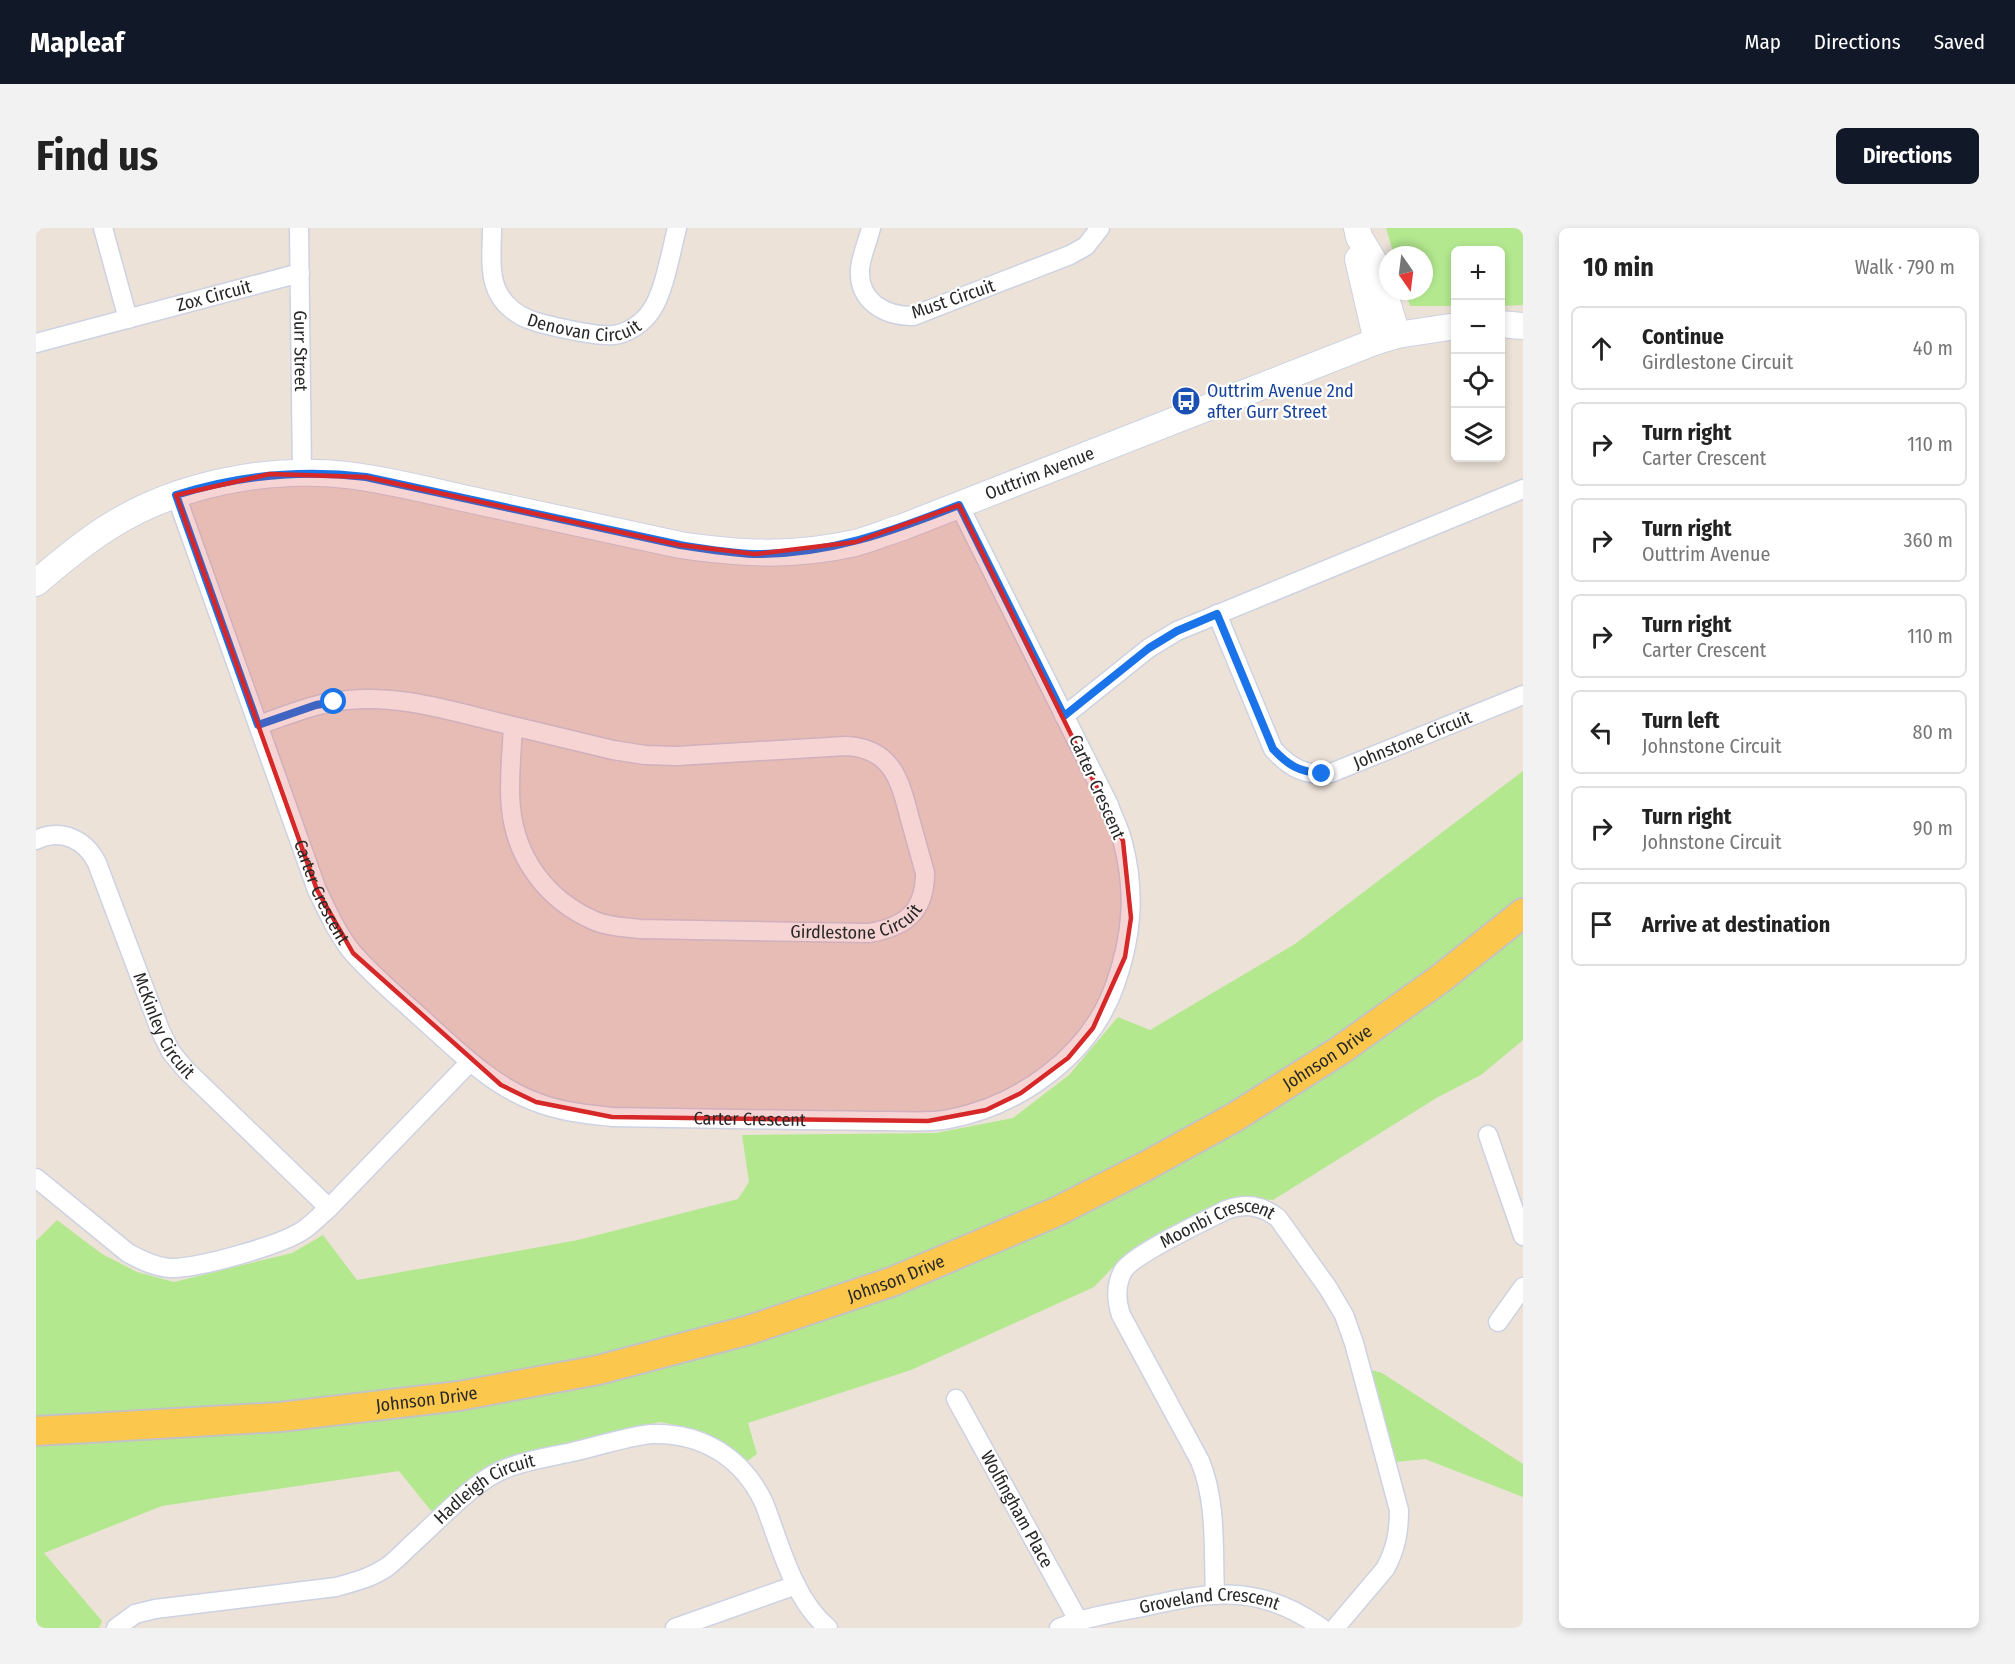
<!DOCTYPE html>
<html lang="en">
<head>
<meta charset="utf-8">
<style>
  :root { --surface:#fff; --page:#f2f2f2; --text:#222; --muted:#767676; --line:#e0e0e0; --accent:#111827 }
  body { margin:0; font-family:"Fira Sans Condensed",sans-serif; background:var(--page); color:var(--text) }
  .controls { position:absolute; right:18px; top:18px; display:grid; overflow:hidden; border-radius:9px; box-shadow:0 3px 9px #0003 }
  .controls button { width:54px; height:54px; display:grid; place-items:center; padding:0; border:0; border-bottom:2px solid var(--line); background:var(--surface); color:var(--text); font:30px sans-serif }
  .compass { position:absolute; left:1343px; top:18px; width:54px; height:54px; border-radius:50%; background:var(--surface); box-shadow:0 3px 9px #0003; rotate:166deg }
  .stop { position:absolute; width:18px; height:18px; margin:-14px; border:4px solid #1a73e8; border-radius:50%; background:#fff }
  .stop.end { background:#1a73e8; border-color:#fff; box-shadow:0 2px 6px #0008 }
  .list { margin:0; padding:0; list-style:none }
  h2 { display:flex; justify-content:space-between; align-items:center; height:78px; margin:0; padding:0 24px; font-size:26px }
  h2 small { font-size:20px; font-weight:400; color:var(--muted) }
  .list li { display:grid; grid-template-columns:39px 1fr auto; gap:18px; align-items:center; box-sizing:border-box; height:84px; margin:0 12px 12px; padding:0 12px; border:2px solid var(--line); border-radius:9px }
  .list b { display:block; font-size:22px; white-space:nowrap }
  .list p { margin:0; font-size:20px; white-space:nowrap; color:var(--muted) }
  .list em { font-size:20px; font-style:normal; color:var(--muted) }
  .icon { flex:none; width:33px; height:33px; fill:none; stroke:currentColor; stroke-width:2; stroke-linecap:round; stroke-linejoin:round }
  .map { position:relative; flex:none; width:1487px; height:1400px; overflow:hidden; border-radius:9px }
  header { display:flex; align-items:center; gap:36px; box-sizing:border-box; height:84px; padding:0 30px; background:var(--accent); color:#fff }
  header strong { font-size:28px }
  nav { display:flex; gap:33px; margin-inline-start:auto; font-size:21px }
  .intro { display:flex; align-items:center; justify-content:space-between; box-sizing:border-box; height:144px; padding:0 36px }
  h1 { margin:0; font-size:42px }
  .button { padding:15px 27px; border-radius:9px; background:var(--accent); color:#fff; font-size:21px; font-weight:700 }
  main { display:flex; gap:36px; padding:0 36px }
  aside { flex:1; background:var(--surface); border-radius:9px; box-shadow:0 3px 9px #0003 }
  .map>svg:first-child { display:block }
  .green { fill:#b3e88f }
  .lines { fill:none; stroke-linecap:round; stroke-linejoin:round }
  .street-casing { stroke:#cdd2e2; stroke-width:21 }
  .secondary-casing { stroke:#cdd2e2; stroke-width:28 }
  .primary-casing { stroke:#c3c3c3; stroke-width:32 }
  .street { stroke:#fff; stroke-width:18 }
  .secondary { stroke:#fff; stroke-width:26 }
  .primary { stroke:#fbc74d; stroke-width:28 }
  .route { stroke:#1a73e8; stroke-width:8 }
  .marked { fill:#d62828; fill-opacity:0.2; stroke:#d62828; stroke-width:4.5; stroke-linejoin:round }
  .labels { text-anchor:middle; stroke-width:4.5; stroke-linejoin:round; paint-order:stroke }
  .street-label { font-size:18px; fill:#282828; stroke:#fff }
  .transit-label { font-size:18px; fill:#164399; stroke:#fff; text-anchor:start }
</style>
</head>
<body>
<header>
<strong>Mapleaf</strong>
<nav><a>Map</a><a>Directions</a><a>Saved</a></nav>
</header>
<div class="intro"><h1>Find us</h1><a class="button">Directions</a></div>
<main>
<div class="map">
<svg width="1487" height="1400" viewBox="0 0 1487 1400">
  <rect width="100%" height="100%" fill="#ece2d8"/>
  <!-- green -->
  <g class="green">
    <polygon points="1350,0 1487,0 1487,77 1465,78 1464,22 1420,22 1419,78 1374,78 1369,63 1388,63 1388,27 1358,27"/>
    <polygon points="1487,543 1487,812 1445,847 1402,869 1237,972 1201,969 1084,1032 1058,1059 875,1142 712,1195 721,1226 710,1234 689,1216 659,1201 624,1194 475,1228 443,1243 396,1284 363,1243 126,1278 8,1325 66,1393 63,1400 0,1400 0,1013 21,992 66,1026 101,1044 138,1054 256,1025 287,1007 321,1052 542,1012 702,971 713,954 706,907 900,905 977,890 1033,847 1082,789 1114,802 1259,716"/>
    <polygon points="1325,1139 1346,1145 1487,1236 1487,1269 1389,1231 1350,1235"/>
  </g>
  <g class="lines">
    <!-- street casing -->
    <g class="street-casing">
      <g id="street">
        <polyline points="67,0 92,91"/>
        <path id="s1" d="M263 0 266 245"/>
        <path id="s2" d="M456 0C456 21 452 50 464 68 470 78 481 87 492 91 507 97 561 109 577 107 591 106 607 95 615 83 628 65 635 23 641 0"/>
        <path d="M835 0C832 13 825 28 824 41 822 73 848 88 877 88L1034 27 1050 18 1064 0"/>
        <path id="s3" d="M0 115 264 45"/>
        <path id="s4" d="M140 267 281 662C292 684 301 706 317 725 337 748 361 768 383 788 419 820 454 857 500 874 525 884 551 886 576 889 640 890 704 891 767 892 796 892 825 893 854 893 873 893 893 895 913 891 984 877 1054 828 1079 757 1096 709 1100 665 1087 615 1084 602 1077 589 1073 577L923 277"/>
        <path id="s5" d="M1181 386 1237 521C1253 539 1270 549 1295 545L1487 467"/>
        <polyline points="1028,488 1113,420 1141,403 1487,261"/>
        <path id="s6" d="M222 497C247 489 271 478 297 474 358 463 418 484 477 498 476 523 472 555 475 580 480 631 512 673 559 693 573 699 588 699 604 701L833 705C869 699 889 684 889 645 884 627 879 609 874 591 864 552 856 520 810 518L641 528 609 527 577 522 477 498"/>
        <path id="s7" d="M0 612C25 600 49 611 61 635L124 802 135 824 150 842 293 980"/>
        <polyline points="1452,907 1487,1008"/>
        <path d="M0 950 92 1025C105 1032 121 1040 136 1040 163 1040 247 1017 269 1001 277 995 285 987 293 980L434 834"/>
        <polyline points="1462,1094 1487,1059"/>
        <path id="s8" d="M920 1171 1042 1392"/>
        <path id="s9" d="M1179 1365C1177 1322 1181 1274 1164 1233L1085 1087C1080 1072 1079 1058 1087 1043 1097 1026 1169 993 1190 982 1210 975 1225 977 1242 990L1292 1060 1308 1087 1318 1115 1363 1282C1363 1304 1360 1321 1349 1341L1299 1400"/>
        <path id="s10" d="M80 1400 99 1386 119 1381 300 1359C318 1354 335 1350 351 1339 359 1333 367 1325 374 1318 400 1295 424 1268 453 1249 477 1234 509 1230 536 1224 559 1219 593 1208 615 1206 666 1204 707 1230 728 1275 744 1316 757 1371 792 1400"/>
        <polyline points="639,1400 760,1357"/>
        <path id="s11" d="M1023 1400C1048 1390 1075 1385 1102 1380 1175 1364 1221 1354 1286 1400"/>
      </g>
    </g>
    <!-- secondary casing -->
    <g class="secondary-casing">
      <g id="secondary">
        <polyline points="1321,0 1323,9 1340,37 1361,107"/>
        <polyline points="1322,31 1341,113"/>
        <polyline points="1464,96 1487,98"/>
        <path id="s12" d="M0 355C23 335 46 316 71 300 139 256 232 238 311 247 353 252 395 263 436 272 505 287 575 302 644 317 706 326 757 329 819 315 835 311 851 304 867 299L1341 113 1361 107 1420 98"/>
      </g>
    </g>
    <!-- primary casing -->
    <g class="primary-casing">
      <g id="primary">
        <path id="s13" d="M0 1203 244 1189 423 1168 562 1142 713 1102 858 1053 1020 984 1110 938 1199 889 1303 823 1404 751 1487 685"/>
      </g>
    </g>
    <!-- street -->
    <use href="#street" class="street"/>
    <!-- secondary -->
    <use href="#secondary" class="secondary"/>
    <!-- primary -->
    <use href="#primary" class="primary"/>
  </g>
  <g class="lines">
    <!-- route -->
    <path class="route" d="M298 474 280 477 222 497 140 267C203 247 264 241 330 249L644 317C669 321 693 325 718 326 791 327 855 304 923 277L1028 488 1113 420 1141 403 1181 386 1237 521C1253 538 1262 543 1286 546"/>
  </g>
  <!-- marked area -->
  <path class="marked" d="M234 246 330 249 644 317 719 326 819 314 923 277 1087 613 1095 690 1089 729 1057 800 1032 830 985 865 950 882 892 893 576 889 500 874 465 857 317 725 281 662 140 267Z"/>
  <!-- icons -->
  <defs>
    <g id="bus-disc" transform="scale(1.5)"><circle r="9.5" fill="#1a4fb4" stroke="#fff"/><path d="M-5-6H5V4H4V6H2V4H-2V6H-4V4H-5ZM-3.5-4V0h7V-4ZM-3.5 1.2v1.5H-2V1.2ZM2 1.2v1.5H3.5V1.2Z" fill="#fff"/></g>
  </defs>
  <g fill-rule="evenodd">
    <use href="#bus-disc" x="1150" y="173"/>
  </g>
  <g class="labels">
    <!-- street labels -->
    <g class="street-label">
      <text dy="6" stroke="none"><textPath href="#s3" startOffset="184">Zox Circuit</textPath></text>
      <text transform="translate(917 71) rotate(-19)" y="6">Must Circuit</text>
      <text dy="6" stroke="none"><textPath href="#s2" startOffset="164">Denovan Circuit</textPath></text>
      <text dy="6" stroke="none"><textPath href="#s1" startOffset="123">Gurr Street</textPath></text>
      <text dy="6" stroke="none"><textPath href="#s12" startOffset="1054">Outtrim Avenue</textPath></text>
      <text dy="6" stroke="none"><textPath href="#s5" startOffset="300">Johnstone Circuit</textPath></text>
      <text transform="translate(1061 559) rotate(66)" y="6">Carter Crescent</text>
      <text dy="6" stroke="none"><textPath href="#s4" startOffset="423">Carter Crescent</textPath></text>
      <text dy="6" stroke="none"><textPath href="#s6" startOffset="756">Girdlestone Circuit</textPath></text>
      <text dy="6" stroke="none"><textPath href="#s7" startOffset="249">McKinley Circuit</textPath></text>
      <text dy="6" stroke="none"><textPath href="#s13" startOffset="1364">Johnson Drive</textPath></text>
      <text dy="6" stroke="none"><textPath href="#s4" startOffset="945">Carter Crescent</textPath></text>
      <text dy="6" stroke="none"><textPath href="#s9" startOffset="454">Moonbi Crescent</textPath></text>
      <text dy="6" stroke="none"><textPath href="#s13" startOffset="878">Johnson Drive</textPath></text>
      <text dy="6" stroke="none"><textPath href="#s13" startOffset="392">Johnson Drive</textPath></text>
      <text dy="6" stroke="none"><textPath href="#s10" startOffset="408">Hadleigh Circuit</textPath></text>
      <text dy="6" stroke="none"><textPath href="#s8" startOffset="126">Wolfingham Place</textPath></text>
      <text dy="6" stroke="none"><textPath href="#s11" startOffset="154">Groveland Crescent</textPath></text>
    </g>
    <!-- transit labels -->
    <g class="transit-label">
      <text x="1171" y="169">Outtrim Avenue 2nd<tspan x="1171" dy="21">after Gurr Street</tspan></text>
    </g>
  </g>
</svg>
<div class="controls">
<button>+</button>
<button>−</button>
<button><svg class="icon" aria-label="locate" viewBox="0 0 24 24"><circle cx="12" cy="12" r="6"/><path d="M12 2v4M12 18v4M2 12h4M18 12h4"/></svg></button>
<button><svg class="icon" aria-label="layers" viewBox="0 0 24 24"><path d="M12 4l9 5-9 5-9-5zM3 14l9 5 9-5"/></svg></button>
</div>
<svg class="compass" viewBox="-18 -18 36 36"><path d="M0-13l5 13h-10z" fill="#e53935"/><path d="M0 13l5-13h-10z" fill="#767676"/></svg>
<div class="stop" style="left:298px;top:474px"></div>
<div class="stop end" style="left:1286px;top:546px"></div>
</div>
<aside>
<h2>10 min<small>Walk · 790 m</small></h2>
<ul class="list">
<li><svg class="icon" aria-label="ahead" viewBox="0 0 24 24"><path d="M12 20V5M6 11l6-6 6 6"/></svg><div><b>Continue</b><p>Girdlestone Circuit</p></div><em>40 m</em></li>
<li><svg class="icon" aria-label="right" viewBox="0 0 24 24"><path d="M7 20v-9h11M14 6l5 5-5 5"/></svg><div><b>Turn right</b><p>Carter Crescent</p></div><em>110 m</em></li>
<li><svg class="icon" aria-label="right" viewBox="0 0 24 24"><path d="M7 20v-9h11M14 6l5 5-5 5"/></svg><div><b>Turn right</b><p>Outtrim Avenue</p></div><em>360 m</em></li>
<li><svg class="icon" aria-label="right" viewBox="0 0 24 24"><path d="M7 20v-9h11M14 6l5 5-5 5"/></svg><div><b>Turn right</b><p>Carter Crescent</p></div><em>110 m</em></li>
<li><svg class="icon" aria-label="left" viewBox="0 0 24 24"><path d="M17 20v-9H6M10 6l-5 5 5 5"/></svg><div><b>Turn left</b><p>Johnstone Circuit</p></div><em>80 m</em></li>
<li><svg class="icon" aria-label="right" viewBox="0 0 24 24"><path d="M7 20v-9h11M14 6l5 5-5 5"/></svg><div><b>Turn right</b><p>Johnstone Circuit</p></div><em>90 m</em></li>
<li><svg class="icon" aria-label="arrive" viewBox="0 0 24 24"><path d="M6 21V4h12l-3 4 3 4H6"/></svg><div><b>Arrive at destination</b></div></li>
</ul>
</aside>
</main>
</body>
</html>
